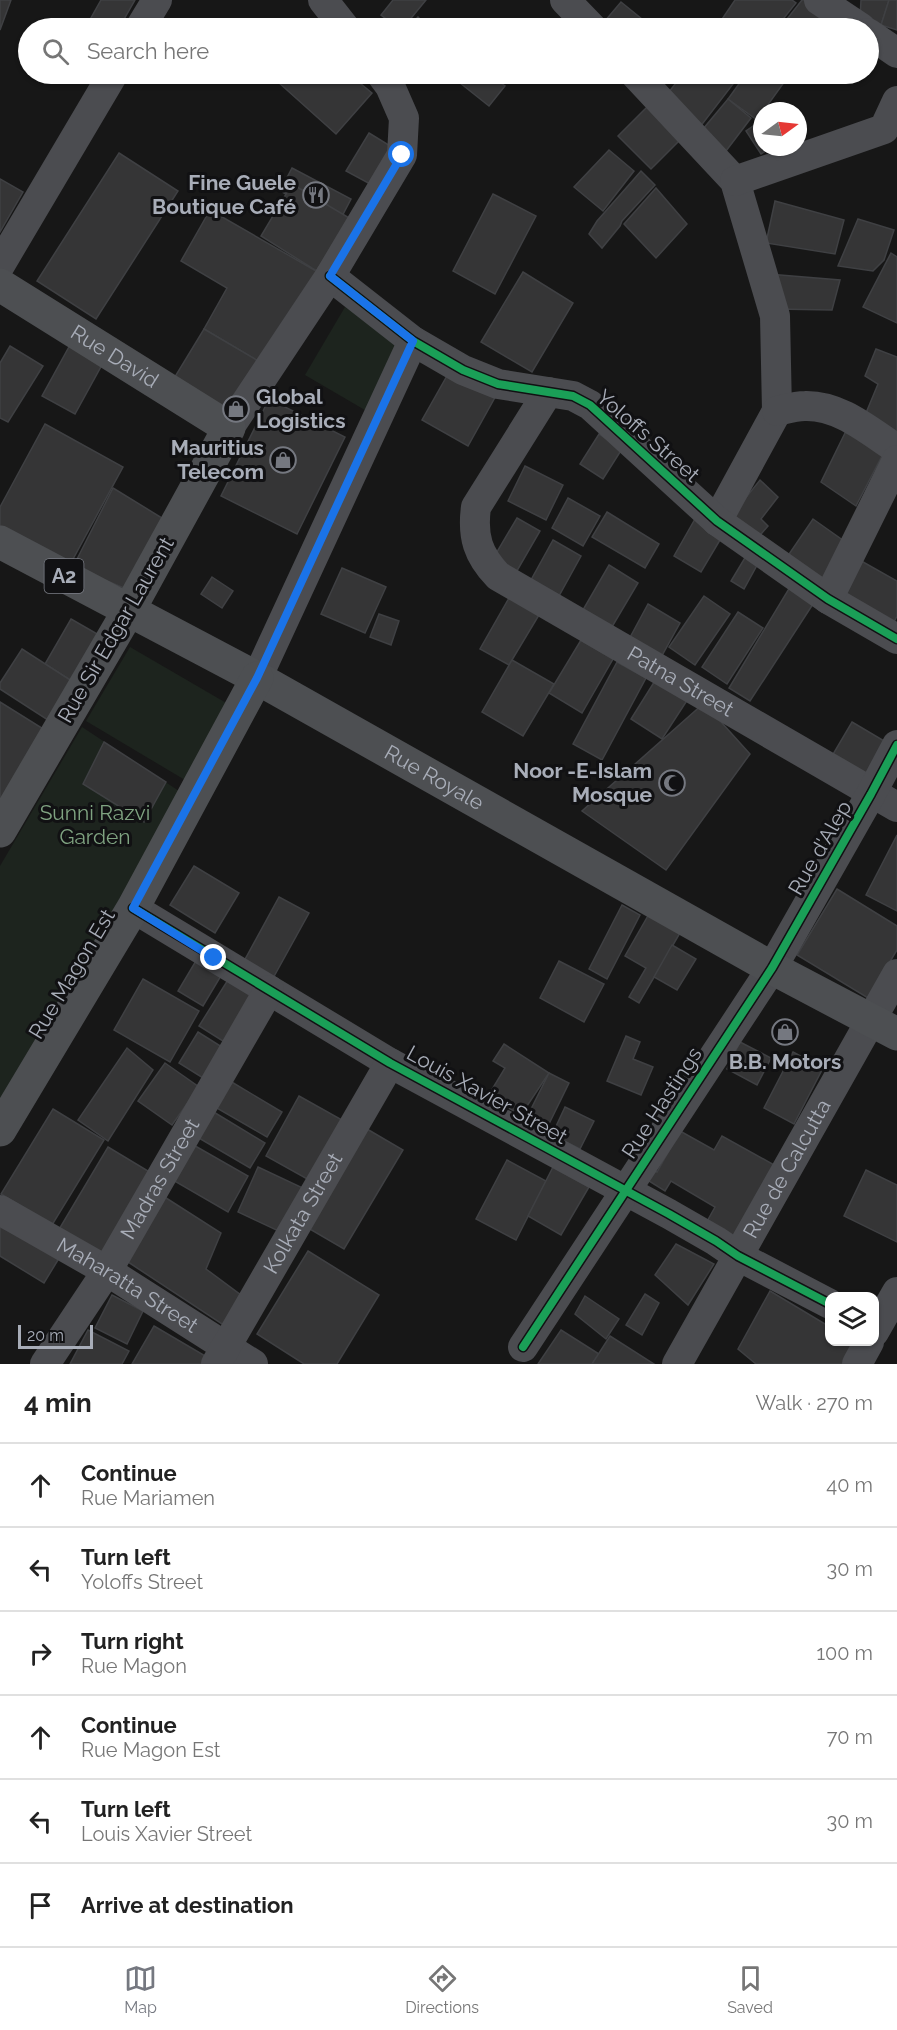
<!DOCTYPE html>
<html lang="en">
<head>
<meta charset="utf-8">
<style>
  :root { --surface:#fff; --page:#f2f2f2; --text:#222; --muted:#767676; --line:#e0e0e0; --accent:#757880 }
  body { margin:0; font-family:Raleway,sans-serif; background:var(--page); color:var(--text) }
  .controls { position:absolute; right:18px; bottom:18px; display:grid; overflow:hidden; border-radius:12px; box-shadow:0 2px 4px #0004 }
  .controls button { width:54px; height:54px; display:grid; place-items:center; padding:0; border:0; border-bottom:2px solid var(--line); background:var(--surface); color:var(--text); font:30px sans-serif }
  .compass { position:absolute; left:753px; top:102px; width:54px; height:54px; border-radius:50%; background:var(--surface); box-shadow:0 2px 4px #0004; rotate:75deg }
  .scale { position:absolute; left:18px; bottom:15px; width:75px; box-sizing:border-box; padding-left:6px; border:3px solid #a8adb8; border-top:0; font-size:16px; line-height:21px; white-space:nowrap; color:#a8adb8; -webkit-text-stroke:4px #111113; paint-order:stroke }
  .stop { position:absolute; width:18px; height:18px; margin:-14px; border:4px solid #1a73e8; border-radius:50%; background:#fff }
  .stop.end { background:#1a73e8; border-color:#fff; box-shadow:0 2px 6px #0008 }
  .list { margin:0; padding:0; list-style:none }
  h2 { display:flex; justify-content:space-between; align-items:center; height:78px; margin:0; padding:0 24px; font-size:26px }
  h2 small { font-size:20px; font-weight:400; color:var(--muted) }
  .list li { display:grid; grid-template-columns:39px 1fr auto; gap:18px; align-items:center; box-sizing:border-box; height:84px; padding:0 24px; border-top:2px solid var(--line) }
  .list b { display:block; font-size:22px; white-space:nowrap }
  .list p { margin:0; font-size:20px; white-space:nowrap; color:var(--muted) }
  .list em { font-size:20px; font-style:normal; color:var(--muted) }
  .icon { flex:none; width:33px; height:33px; fill:none; stroke:currentColor; stroke-width:2; stroke-linecap:round; stroke-linejoin:round }
  .map { position:relative; flex:none; width:897px; height:1364px; overflow:hidden }
  .search { position:absolute; background:var(--surface); box-shadow:0 2px 4px #0004; left:18px; right:18px; top:18px; height:66px; display:flex; align-items:center; gap:15px; box-sizing:border-box; padding:0 21px; border-radius:33px; color:var(--muted); font-size:22px }
  .sheet { height:582px; background:var(--surface) }
  nav { display:flex; justify-content:space-around; align-items:center; box-sizing:border-box; height:84px; border-top:2px solid var(--line); background:var(--surface); font-size:16px; color:var(--muted) }
  nav a { display:grid; justify-items:center; gap:3px }
  nav .on { color:var(--accent) }
  .map>svg:first-child { display:block }
  .green { fill:#1d241e }
  .building { fill:#353536; stroke:#3f4043; stroke-width:1.5 }
  .lines { fill:none; stroke-linecap:round; stroke-linejoin:round }
  .minor { stroke:#4b4c50; stroke-width:30 }
  .major { stroke:#4d4f52; stroke-width:33 }
  .cycleway-casing { stroke:#111113; stroke-width:11 }
  .cycleway { stroke:#1a9f57; stroke-width:8 }
  .route { stroke:#1a73e8; stroke-width:8 }
  .labels { text-anchor:middle; stroke-width:6; stroke-linejoin:round; paint-order:stroke }
  .shield { fill:#111113; stroke:#7b7e86; stroke-width:1.5 }
  .shield-label { font-size:20px; font-weight:bold; fill:#a8adb8 }
  .poi-label { font-size:21px; font-weight:bold; fill:#a8adb8; stroke:#111113; text-anchor:end }
  .street-label { font-size:21px; fill:#a8adb8; stroke:#111113 }
  .park-label { font-size:21px; fill:#7fa381; stroke:#111113 }
</style>
</head>
<body>
<div class="map">
<svg width="897" height="1364" viewBox="0 0 897 1364">
  <rect width="100%" height="100%" fill="#171717"/>
  <!-- green -->
  <g class="green">
    <polygon points="345,307 409,346 370,413 305,375"/>
    <polygon points="130,647 228,704 185,780 86,721"/>
    <polygon points="82,727 185,795 0,1108 0,866"/>
  </g>
  <!-- building -->
  <g class="building">
    <polygon points="0,0 11,0 0,30"/>
    <polygon points="101,0 135,0 119,28 93,28 87,25"/>
    <polygon points="393,0 426,0 403,28 398,28 381,15"/>
    <polygon points="735,0 792,0 796,3 776,28 716,28"/>
    <polygon points="802,0 809,0 829,16 820,28 780,28"/>
    <polygon points="861,0 889,0 881,25 860,19"/>
    <polygon points="889,0 897,0 897,30 881,25"/>
    <polygon points="621,2 653,28 599,28"/>
    <polygon points="418,17 429,28 407,28"/>
    <polygon points="285,74 349,74 372,93 336,134 278,82"/>
    <polygon points="451,74 488,74 505,86 489,106 450,75"/>
    <polygon points="683,74 737,74 740,75 700,127 665,97"/>
    <polygon points="746,74 790,74 757,120 728,99"/>
    <polygon points="728,99 751,118 723,155 698,135"/>
    <polygon points="651,103 683,137 651,169 618,136"/>
    <polygon points="762,120 762,147 772,147 761,154 746,131"/>
    <polygon points="369,133 392,147 372,185 346,171"/>
    <polygon points="609,150 634,171 603,211 574,187"/>
    <polygon points="119,153 178,191 96,319 37,281"/>
    <polygon points="292,168 351,199 339,222 280,191"/>
    <polygon points="641,171 655,185 622,221 620,226 602,248 589,234 597,221"/>
    <polygon points="0,179 23,192 0,232"/>
    <polygon points="292,184 356,222 323,275 261,236"/>
    <polygon points="656,188 687,224 656,258 624,224"/>
    <polygon points="493,194 536,216 495,294 453,271"/>
    <polygon points="775,201 844,220 835,254 766,243"/>
    <polygon points="210,210 323,275 270,368 204,329 227,288 181,261"/>
    <polygon points="858,219 894,230 884,260 873,271 838,266"/>
    <polygon points="891,253 897,257 897,323 863,307"/>
    <polygon points="523,272 573,303 532,372 481,342"/>
    <polygon points="768,274 840,280 832,310 775,309"/>
    <polygon points="204,329 270,368 241,421 173,380"/>
    <polygon points="70,345 103,363 75,414 42,396"/>
    <polygon points="10,346 43,366 8,422 0,418 0,363"/>
    <polygon points="876,349 897,357 897,435 861,425 878,384 865,376"/>
    <polygon points="452,367 498,392 468,446 422,420"/>
    <polygon points="269,399 345,437 297,534 221,496"/>
    <polygon points="45,424 123,467 66,572 0,535 0,507"/>
    <polygon points="846,431 884,452 856,506 821,482"/>
    <polygon points="599,434 622,449 603,479 580,464"/>
    <polygon points="525,466 563,485 546,520 508,501"/>
    <polygon points="760,480 778,497 761,519 768,526 755,541 728,520"/>
    <polygon points="113,488 162,518 124,588 73,567"/>
    <polygon points="568,498 600,516 583,546 552,528"/>
    <polygon points="607,512 659,544 645,568 592,537"/>
    <polygon points="517,518 540,531 514,576 491,562"/>
    <polygon points="695,519 723,535 701,572 674,556"/>
    <polygon points="813,519 844,541 822,583 785,560"/>
    <polygon points="553,540 581,556 554,605 526,589"/>
    <polygon points="749,551 761,558 744,589 731,581"/>
    <polygon points="856,558 897,581 897,616 893,624 835,591"/>
    <polygon points="609,565 638,583 609,632 580,615"/>
    <polygon points="342,568 386,587 365,633 321,614"/>
    <polygon points="212,577 233,591 222,608 201,594"/>
    <polygon points="790,587 815,601 750,701 729,688"/>
    <polygon points="704,596 730,614 695,665 669,647"/>
    <polygon points="509,598 539,615 509,665 480,649"/>
    <polygon points="648,604 680,623 659,661 627,643"/>
    <polygon points="738,612 763,628 727,684 702,667"/>
    <polygon points="379,614 399,621 391,645 370,637"/>
    <polygon points="71,619 106,639 78,685 45,664"/>
    <polygon points="581,640 613,659 582,713 549,693"/>
    <polygon points="22,649 78,685 54,724 0,689 0,683"/>
    <polygon points="512,660 554,684 523,736 482,712"/>
    <polygon points="617,662 646,678 602,760 573,744"/>
    <polygon points="656,679 688,699 662,739 631,719"/>
    <polygon points="0,702 53,735 0,821"/>
    <polygon points="704,703 750,754 666,870 582,811"/>
    <polygon points="852,722 891,745 867,785 829,761"/>
    <polygon points="104,742 166,782 144,822 83,784"/>
    <polygon points="897,835 897,911 866,895"/>
    <polygon points="194,866 239,893 215,933 170,905"/>
    <polygon points="837,889 897,926 897,950 868,998 797,955"/>
    <polygon points="279,897 309,913 272,980 243,963"/>
    <polygon points="622,905 640,915 607,979 589,969"/>
    <polygon points="649,914 680,933 639,1003 629,997 646,968 625,956"/>
    <polygon points="672,945 696,959 677,990 654,977"/>
    <polygon points="200,954 225,969 203,1006 178,991"/>
    <polygon points="559,961 604,984 584,1022 540,998"/>
    <polygon points="231,975 258,991 226,1043 199,1026"/>
    <polygon points="143,979 199,1011 170,1062 114,1030"/>
    <polygon points="198,1032 222,1047 203,1078 179,1063"/>
    <polygon points="626,1036 640,1042 633,1059 653,1067 641,1095 607,1081"/>
    <polygon points="740,1042 771,1058 757,1085 727,1069"/>
    <polygon points="504,1044 549,1073 521,1115 488,1096 505,1068 493,1061"/>
    <polygon points="127,1048 153,1070 108,1141 78,1120"/>
    <polygon points="793,1052 823,1068 794,1124 764,1108"/>
    <polygon points="165,1063 199,1087 172,1125 138,1101"/>
    <polygon points="549,1073 569,1083 546,1130 526,1119"/>
    <polygon points="230,1081 282,1112 267,1137 215,1107"/>
    <polygon points="299,1096 342,1120 309,1180 266,1156"/>
    <polygon points="565,1107 594,1121 580,1149 552,1135"/>
    <polygon points="53,1109 104,1140 52,1225 1,1194"/>
    <polygon points="212,1111 265,1143 250,1168 197,1137"/>
    <polygon points="367,1129 403,1150 344,1249 308,1228"/>
    <polygon points="680,1131 714,1150 722,1136 776,1166 733,1241 705,1225 715,1207 671,1181 665,1191 644,1178 647,1169 657,1172"/>
    <polygon points="190,1143 248,1176 228,1212 171,1179"/>
    <polygon points="108,1147 153,1174 102,1258 58,1231"/>
    <polygon points="507,1160 546,1181 516,1240 476,1219"/>
    <polygon points="258,1167 305,1189 285,1234 238,1212"/>
    <polygon points="553,1167 589,1187 561,1235 528,1216"/>
    <polygon points="866,1170 897,1185 897,1242 844,1216"/>
    <polygon points="163,1196 221,1233 206,1269 245,1298 228,1328 128,1262"/>
    <polygon points="0,1227 61,1255 44,1283 0,1256"/>
    <polygon points="676,1244 714,1264 688,1305 655,1275"/>
    <polygon points="308,1251 379,1295 337,1364 304,1364 257,1334"/>
    <polygon points="770,1291 830,1327 830,1342 853,1342 860,1364 756,1364 738,1349"/>
    <polygon points="645,1294 659,1303 642,1335 626,1325"/>
    <polygon points="112,1295 143,1311 127,1344 95,1328"/>
    <polygon points="585,1296 619,1319 606,1339 575,1314"/>
    <polygon points="154,1326 207,1357 203,1364 132,1364"/>
    <polygon points="88,1330 129,1351 122,1364 70,1364"/>
    <polygon points="561,1330 599,1354 592,1364 538,1364"/>
    <polygon points="610,1336 654,1364 592,1364"/>
  </g>
  <g class="lines">
    <!-- minor -->
    <g class="minor">
      <polyline points="323,0 345,28"/>
      <polyline points="565,0 592,28"/>
      <polyline points="819,0 861,28"/>
      <polyline points="140,28 157,0"/>
      <polyline points="868,33 897,53"/>
      <polyline points="635,74 735,181 775,316 777,411 717,521"/>
      <polyline points="735,181 884,129 897,101"/>
      <polyline points="0,265 113,74"/>
      <polyline points="330,276 413,341 463,370 498,384 573,396 590,405 717,521 828,599 897,639"/>
      <path id="s1" d="M548 392 476 507C472 537 478 555 498 576L897 807"/>
      <path d="M777 411C786 409 795 406 805 406 840 405 869 431 897 449"/>
      <polyline points="229,428 330,276 402,155 404,118 390,86 381,74"/>
      <polyline points="828,599 897,460"/>
      <polyline points="257,678 413,341"/>
      <polyline points="133,908 390,1063 669,1214 716,1241 738,1256 830,1304"/>
      <path id="s2" d="M0 1210 107 1271 253 1364"/>
      <polyline points="874,1332 897,1292"/>
      <polyline points="523,1347 772,968 871,794 897,745"/>
      <path id="s3" d="M45 1364 107 1271 269 990"/>
      <path id="s4" d="M216 1364 390 1063"/>
      <path id="s5" d="M677 1364 897 974"/>
      <polyline points="857,1364 869,1342"/>
    </g>
    <!-- major -->
    <g class="major">
      <path id="s6" d="M0 285 229 428 129 610 0 831"/>
      <path id="s7" d="M0 542 257 678 772 968 897 1034"/>
      <polyline points="0,1130 133,908 257,678"/>
    </g>
    <!-- cycleway casing -->
    <g class="cycleway-casing">
      <g id="cycleway">
        <polyline points="330,276 413,341 463,370 498,384 573,396 590,405 717,521 828,599 897,639"/>
        <polyline points="133,908 390,1063 669,1214 716,1241 738,1256 830,1304"/>
        <polyline points="523,1347 772,968 871,794 897,745"/>
      </g>
    </g>
    <!-- cycleway -->
    <use href="#cycleway" class="cycleway"/>
  </g>
  <g class="lines">
    <!-- route -->
    <polyline class="route" points="214,958 133,908 257,678 413,341 330,276 402,155"/>
  </g>
  <!-- icons -->
  <defs>
    <g id="restaurant-ring" transform="scale(1.35)"><circle r="9.5" fill="#111113" stroke="#757880" stroke-width="1.5"/><path d="M-5-6h1v4h1v-4h1v4h1v-4h1v5L-1.5 .5V6h-2V.5L-5-1ZM5-6V6H3V1.5H1.5Q1.5-4 5-6Z" fill="#757880"/></g>
    <g id="shop-ring" transform="scale(1.35)"><circle r="9.5" fill="#111113" stroke="#757880" stroke-width="1.5"/><path d="M-5-2.5h2.3a2.7 3.5 0 0 1 5.4 0H5L5.5 6h-11ZM-1.5-2.5h3a1.5 2.3 0 0 0-3 0Z" fill="#757880"/></g>
    <g id="mosque-ring" transform="scale(1.35)"><circle r="9.5" fill="#111113" stroke="#757880" stroke-width="1.5"/><path d="M3.5-4.9A6 6 0 1 0 3.5 4.9A5 5 0 1 1 3.5-4.9Z" fill="#757880"/></g>
  </defs>
  <g fill-rule="evenodd">
    <use href="#restaurant-ring" x="316" y="195"/>
    <use href="#shop-ring" x="236" y="409"/>
    <use href="#shop-ring" x="283" y="460"/>
    <use href="#mosque-ring" x="672" y="783"/>
    <use href="#shop-ring" x="785" y="1032"/>
  </g>
  <g class="labels">
    <!-- shield labels -->
    <rect class="shield" x="44.5" y="559" width="39" height="34" rx="4.5"/>
    <g class="shield-label">
      <text x="64" y="583">A2</text>
    </g>
    <!-- poi labels -->
    <g class="poi-label">
      <text x="296" y="190">Fine Guele<tspan x="296" dy="24">Boutique Café</tspan></text>
      <text x="256" y="404" text-anchor="start">Global<tspan x="256" dy="24">Logistics</tspan></text>
      <text x="264" y="455">Mauritius<tspan x="264" dy="24">Telecom</tspan></text>
      <text x="652" y="778">Noor -E-Islam<tspan x="652" dy="24">Mosque</tspan></text>
      <text x="785" y="1069" text-anchor="middle">B.B. Motors</text>
    </g>
    <!-- street labels -->
    <g class="street-label">
      <text dy="7" stroke="none"><textPath href="#s6" startOffset="135">Rue David</textPath></text>
      <text transform="translate(648 436) rotate(41)" y="7">Yoloffs Street</text>
      <text transform="translate(116 630) rotate(-60)" y="7">Rue Sir Edgar Laurent</text>
      <text dy="7" stroke="none"><textPath href="#s1" startOffset="422">Patna Street</textPath></text>
      <text dy="7" stroke="none"><textPath href="#s7" startOffset="494">Rue Royale</textPath></text>
      <text transform="translate(820 848) rotate(-60)" y="7">Rue d'Alep</text>
      <text transform="translate(72 974) rotate(-59)" y="7">Rue Magon Est</text>
      <text transform="translate(487 1095) rotate(29)" y="7">Louis Xavier Street</text>
      <text transform="translate(662 1103) rotate(-57)" y="7">Rue Hastings</text>
      <text dy="7" stroke="none"><textPath href="#s5" startOffset="224">Rue de Calcutta</textPath></text>
      <text dy="7" stroke="none"><textPath href="#s3" startOffset="218">Madras Street</textPath></text>
      <text dy="7" stroke="none"><textPath href="#s4" startOffset="174">Kolkata Street</textPath></text>
      <text dy="7" stroke="none"><textPath href="#s2" startOffset="148">Maharatta Street</textPath></text>
    </g>
    <!-- park labels -->
    <g class="park-label">
      <text x="95" y="820">Sunni Razvi<tspan x="95" dy="24">Garden</tspan></text>
    </g>
  </g>
</svg>
<div class="controls">
<button><svg class="icon" aria-label="layers" viewBox="0 0 24 24"><path d="M12 4l9 5-9 5-9-5zM3 14l9 5 9-5"/></svg></button>
</div>
<svg class="compass" viewBox="-18 -18 36 36"><path d="M0-13l5 13h-10z" fill="#e53935"/><path d="M0 13l5-13h-10z" fill="#767676"/></svg>
<div class="scale">20 m</div>
<div class="stop" style="left:402px;top:155px"></div>
<div class="stop end" style="left:214px;top:958px"></div>
<div class="search"><svg class="icon" aria-label="search" viewBox="0 0 24 24"><circle cx="10" cy="10" r="6"/><path d="M15 15l6 6"/></svg>Search here</div>
</div>
<section class="sheet">
<h2>4 min<small>Walk · 270 m</small></h2>
<ul class="list">
<li><svg class="icon" aria-label="ahead" viewBox="0 0 24 24"><path d="M12 20V5M6 11l6-6 6 6"/></svg><div><b>Continue</b><p>Rue Mariamen</p></div><em>40 m</em></li>
<li><svg class="icon" aria-label="left" viewBox="0 0 24 24"><path d="M17 20v-9H6M10 6l-5 5 5 5"/></svg><div><b>Turn left</b><p>Yoloffs Street</p></div><em>30 m</em></li>
<li><svg class="icon" aria-label="right" viewBox="0 0 24 24"><path d="M7 20v-9h11M14 6l5 5-5 5"/></svg><div><b>Turn right</b><p>Rue Magon</p></div><em>100 m</em></li>
<li><svg class="icon" aria-label="ahead" viewBox="0 0 24 24"><path d="M12 20V5M6 11l6-6 6 6"/></svg><div><b>Continue</b><p>Rue Magon Est</p></div><em>70 m</em></li>
<li><svg class="icon" aria-label="left" viewBox="0 0 24 24"><path d="M17 20v-9H6M10 6l-5 5 5 5"/></svg><div><b>Turn left</b><p>Louis Xavier Street</p></div><em>30 m</em></li>
<li><svg class="icon" aria-label="arrive" viewBox="0 0 24 24"><path d="M6 21V4h12l-3 4 3 4H6"/></svg><div><b>Arrive at destination</b></div></li>
</ul>
</section>
<nav>
<a class="on"><svg class="icon" aria-label="map" viewBox="0 0 24 24"><path d="M3 6l6-2 6 2 6-2v14l-6 2-6-2-6 2zM9 4v14M15 6v14"/></svg>Map</a>
<a><svg class="icon" aria-label="directions" viewBox="0 0 24 24"><path d="M12 3l9 9-9 9-9-9zM9 14v-3h6M13 9l2 2-2 2"/></svg>Directions</a>
<a><svg class="icon" aria-label="saved" viewBox="0 0 24 24"><path d="M7 4h10v16l-5-4-5 4z"/></svg>Saved</a>
</nav>
</body>
</html>
